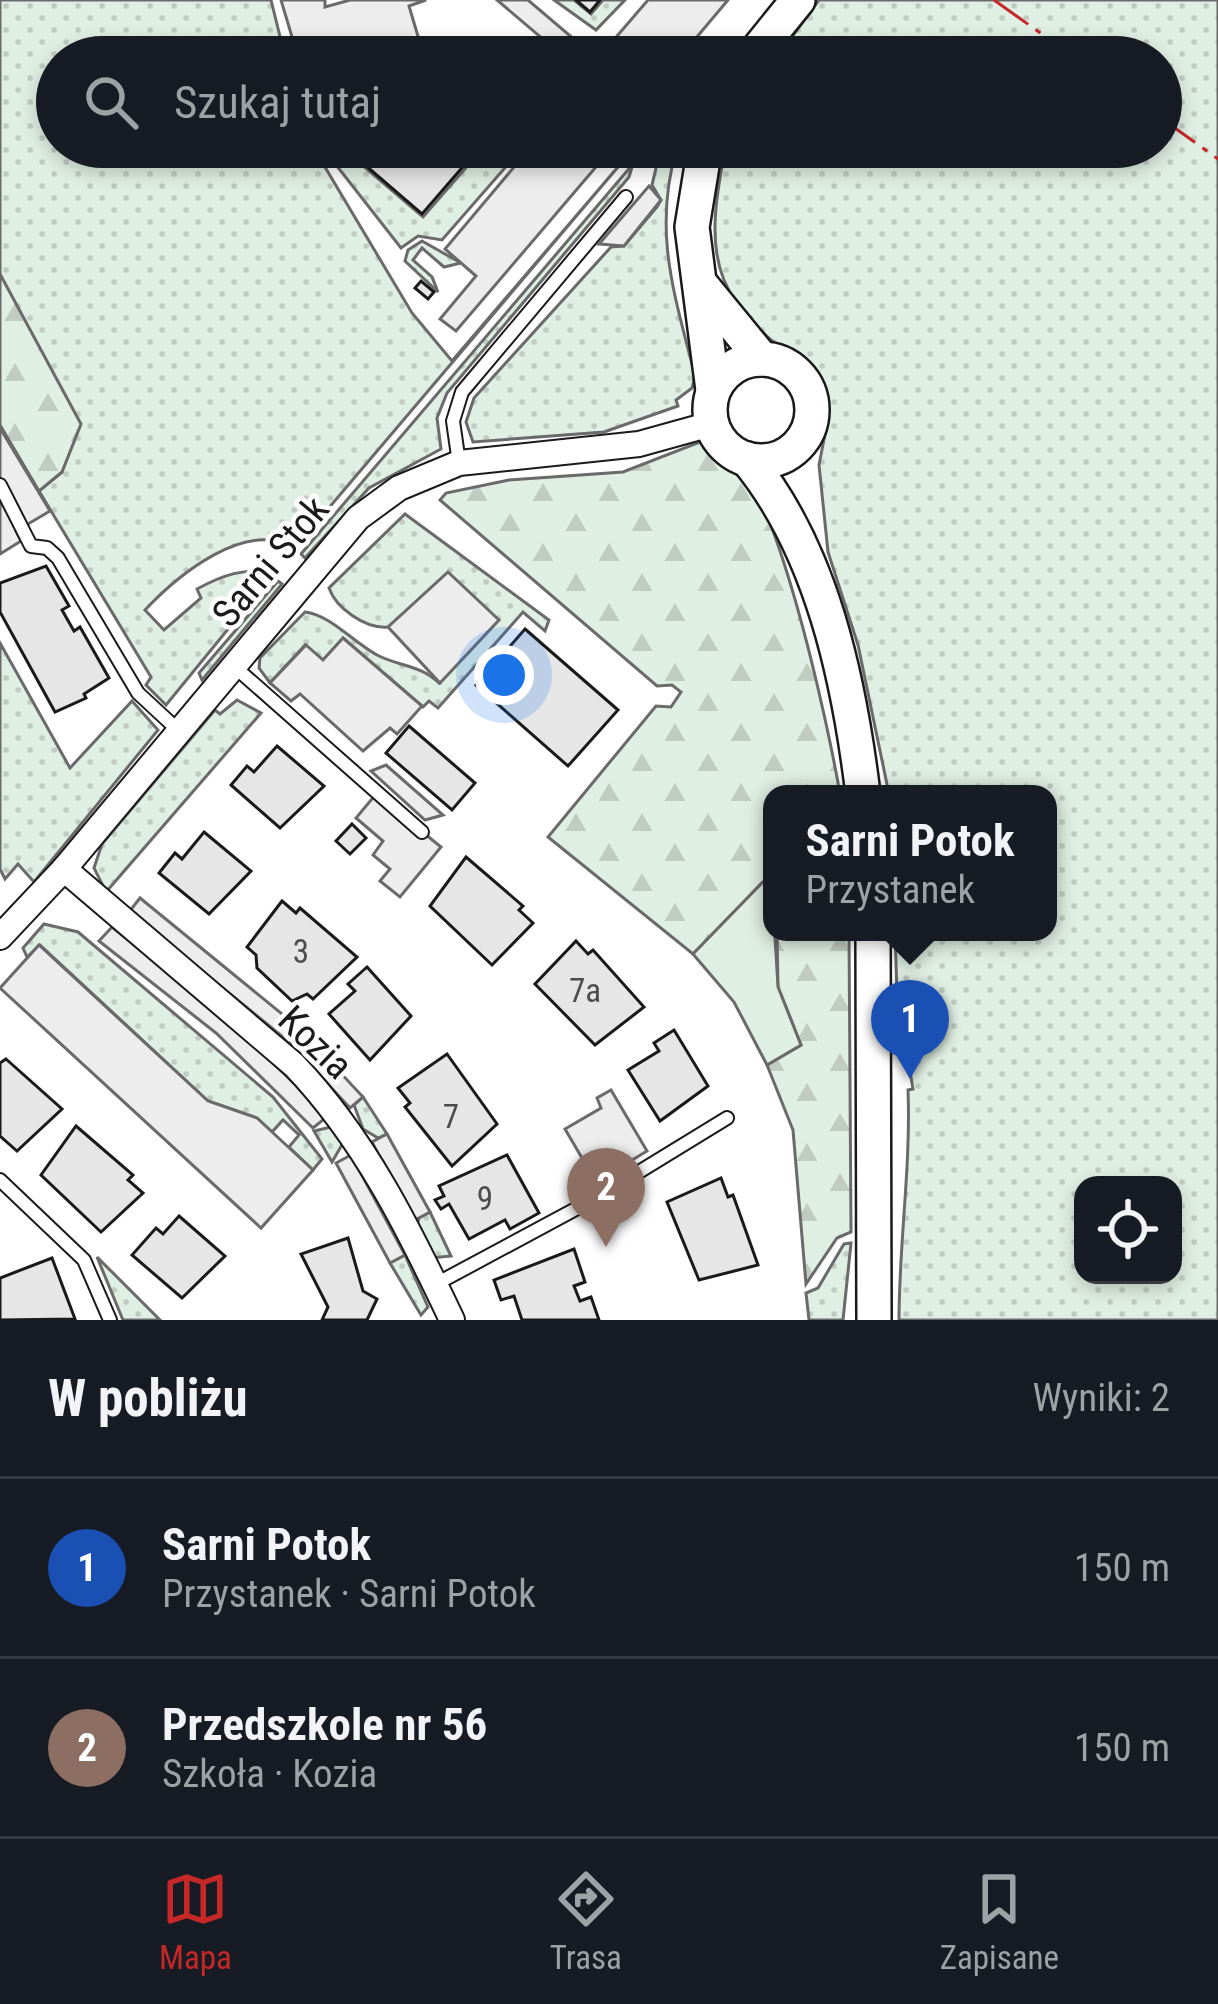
<!DOCTYPE html>
<html lang="pl">
<head>
<meta charset="utf-8">
<style>
  :root { --surface:#171b24; --page:#242831; --text:#f1f3f6; --muted:#9ea1a6; --line:#363941; --accent:#c62828 }
  body { margin:0; font-family:"Roboto Condensed",sans-serif; background:var(--page); color:var(--text) }
  .controls { position:absolute; right:36px; bottom:36px; display:grid; overflow:hidden; border-radius:24px; box-shadow:0 6px 18px #0003 }
  .controls button { width:108px; height:108px; display:grid; place-items:center; padding:0; border:0; border-bottom:3px solid var(--line); background:var(--surface); color:var(--text); font:60px sans-serif }
  .you { position:absolute; left:504px; top:675px; width:42px; height:42px; margin:-30px; border:9px solid #fff; border-radius:50%; background:#1a73e8; box-shadow:0 0 0 18px #1a73e833 }
  .badge { display:grid; place-items:center; width:78px; height:78px; border-radius:50%; background:var(--accent); color:#fff; font-size:39px; font-weight:700 }
  .pin { position:absolute; translate:-50% -99px; filter:drop-shadow(0 3px 6px #0008) }
  .pin::after { content:''; position:absolute; top:63px; width:42px; height:36px; background:inherit; clip-path:polygon(0 0,100% 0,50% 100%) }
  .popup { position:absolute; left:763px; top:785px; width:294px; height:156px; box-sizing:border-box; display:grid; place-content:center; border-radius:24px; background:var(--surface); filter:drop-shadow(0 3px 9px #0005); font-size:39px; white-space:nowrap; color:var(--muted) }
  .popup b { font-size:45px; color:var(--text) }
  .popup::after { content:''; position:absolute; left:50%; top:100%; margin-left:-24px; border:24px solid transparent; border-top-color:var(--surface) }
  .list { margin:0; padding:0; list-style:none }
  h2 { display:flex; justify-content:space-between; align-items:center; height:156px; margin:0; padding:0 48px; font-size:51px }
  h2 small { font-size:39px; font-weight:400; color:var(--muted) }
  .list li { display:grid; grid-template-columns:78px 1fr auto; gap:36px; align-items:center; box-sizing:border-box; height:180px; padding:0 48px; border-top:3px solid var(--line) }
  .list b { display:block; font-size:45px; white-space:nowrap }
  .list p { margin:0; font-size:39px; white-space:nowrap; color:var(--muted) }
  .list em { font-size:39px; font-style:normal; color:var(--muted) }
  .icon { flex:none; width:66px; height:66px; fill:none; stroke:currentColor; stroke-width:2; stroke-linecap:round; stroke-linejoin:round }
  .map { position:relative; flex:none; width:1218px; height:1320px; overflow:hidden }
  .search { position:absolute; background:var(--surface); box-shadow:0 6px 18px #0003; left:36px; right:36px; top:36px; height:132px; display:flex; align-items:center; gap:30px; box-sizing:border-box; padding:0 42px; border-radius:66px; color:var(--muted); font-size:45px }
  .sheet { height:516px; background:var(--surface) }
  nav { display:flex; justify-content:space-around; align-items:center; box-sizing:border-box; height:168px; border-top:3px solid var(--line); background:var(--surface); font-size:33px; color:var(--muted) }
  nav a { display:grid; justify-items:center; gap:6px }
  nav .on { color:var(--accent) }
  .map>svg:first-child { display:block }
  .grass { fill:url(#grass-dots); stroke:#6a6a6a; stroke-width:3; fill-rule:evenodd }
  .forest { fill:url(#forest-firs); stroke:#6a6a6a; stroke-width:3 }
  .park { fill:#e0efe3; stroke:#6a6a6a; stroke-width:3 }
  .parking { fill:#ededed; stroke:#6a6a6a; stroke-width:3 }
  .building { fill:#e6e6e6; stroke:#1a1a1a; stroke-width:3 }
  .lines { fill:none; stroke-linecap:round; stroke-linejoin:round }
  .lane-casing { stroke:#1a1a1a; stroke-width:16 }
  .street-casing { stroke:#1a1a1a; stroke-width:28 }
  .secondary-casing { stroke:#1a1a1a; stroke-width:38 }
  .lane { stroke:#fff; stroke-width:12 }
  .street { stroke:#fff; stroke-width:24 }
  .secondary { stroke:#fff; stroke-width:33 }
  .power { stroke:#c62828; stroke-width:3; stroke-dasharray:42 9 6 9; stroke-linecap:butt }
  .labels { text-anchor:middle; stroke-width:9; stroke-linejoin:round; paint-order:stroke }
  .number-label { font-size:33px; fill:#4d4d4d }
  .street-label { font-size:39px; fill:#1a1a1a; stroke:#fff }
</style>
</head>
<body>
<div class="map">
<svg width="1218" height="1320" viewBox="0 0 1218 1320">
  <defs>
    <pattern id="grass-dots" width="8" height="8" patternUnits="userSpaceOnUse" patternTransform="scale(3)"><rect width="8" height="8" fill="#e0efe3"/><path d="M2 2h.1M6 6h.1" fill="none" stroke="#c0ccc2" stroke-width="1.8" stroke-linecap="round"/></pattern>
    <pattern id="forest-firs" width="22" height="20" patternUnits="userSpaceOnUse" patternTransform="scale(3)"><rect width="22" height="20" fill="#e0efe3"/><path d="M5 1l3.5 6h-7zM16 11l3.5 6h-7z" fill="#c0ccc2"/></pattern>
  </defs>
  <rect width="100%" height="100%" fill="#fff"/>
  <!-- grass -->
  <g class="grass">
    <path d="M0 0H271L285 57H57V147H313L412 313 452 361 629 154 294 549C247 517 176 577 145 610L164 630 201 598 197 589C221 576 246 566 273 574L166 705 146 685 151 677 39 491 62 472 0 274Z"/>
    <polygon points="554,0 574,0 591,14 603,0 625,0 596,30"/>
    <path d="M819 0H1218V1320H899C899 1243 911 1167 908 1090L913 1089 897 994 895 932H1048V794H889L858 645 828 552 819 465 826 429 817 375C716 304 700 268 726 147H1161V57H777ZM1083 1185H1173V1275H1083Z"/>
    <polygon points="322,147 341,147 423,217 484,147 523,147 442,240 418,236 401,248"/>
    <path d="M661 147H677C652 232 675 296 695 376L692 388 676 400 678 406 604 432 473 442 466 422 474 398 611 247 624 246 657 207 661 200 652 185Z"/>
    <polygon points="633,164 629,177 447,393 437,418 441,449 369,488 305,558 301,554"/>
    <polygon points="422,241 461,263 444,267 422,248 413,260 432,277 438,292 405,261 408,250"/>
    <path d="M405 514 549 620 545 631 523 612 438 708 429 701 423 707 343 638 323 660 305 645 270 683 259 668 260 658 305 612C331 615 355 644 379 656 402 667 420 665 439 683L498 620 448 573 388 627C365 629 336 608 329 588Z"/>
    <polygon points="278,581 282,584 202,680 199,673"/>
    <polygon points="0,643 70,768 132,701 158,730 34,882 18,864 5,879 0,869"/>
    <polygon points="237,700 261,713 106,892 94,868 102,844 215,710 220,714"/>
    <polygon points="44,924 78,932 273,1097 322,1159 313,1170 289,1147 299,1135 283,1120 272,1132 257,1118 208,1101 40,945 27,957 23,948"/>
    <polygon points="363,1097 387,1134 378,1138 363,1129 354,1105"/>
    <polygon points="331,1127 343,1143 332,1162 314,1131"/>
    <polygon points="430,1212 451,1256 431,1258 417,1226 419,1218"/>
    <polygon points="851,1243 843,1320 809,1320 806,1293 818,1288 844,1244"/>
    <polygon points="405,1255 428,1307 421,1315 390,1263"/>
    <polygon points="97,1257 160,1320 123,1320"/>
  </g>
  <!-- forest -->
  <g class="forest">
    <polygon points="0,274 81,424 62,472 39,491 0,425"/>
    <path d="M705 440H718C774 465 829 730 840 794H772V889L762 883 693 954 548 837 656 706 671 707 681 692 672 685 657 686 440 500 446 493 509 480 623 472Z"/>
    <polygon points="777,932 849,932 851,1232 837,1238 806,1284 793,1130 767,1065 801,1045 778,987"/>
  </g>
  <!-- park -->
  <polygon class="park" points="763,882 772,889 778,987 801,1045 767,1065 734,1002 693,954"/>
  <!-- parking -->
  <g class="parking">
    <polygon points="281,0 325,0 325,7 350,0 426,0 409,6 420,43 372,57 298,57"/>
    <polygon points="497,0 528,0 595,57 564,57"/>
    <polygon points="648,0 728,0 680,57 599,57"/>
    <polygon points="531,147 613,147 456,331 440,319 476,276 445,249"/>
    <polygon points="649,186 661,200 624,246 599,244"/>
    <polygon points="0,428 50,511 16,531 21,541 0,554"/>
    <polygon points="448,572 499,620 440,683 388,627"/>
    <polygon points="343,638 422,706 397,734 390,728 363,751 300,694 291,701 270,683 306,645 323,660"/>
    <polygon points="386,765 443,815 425,820 371,771"/>
    <polygon points="376,794 441,847 400,897 380,881 390,869 373,855 383,841 356,818"/>
    <polygon points="140,898 298,1027 363,1097 350,1108 288,1041 129,912"/>
    <polygon points="112,927 228,1020 328,1116 313,1128 216,1033 99,941"/>
    <polygon points="39,945 208,1101 257,1118 313,1170 261,1228 0,988"/>
    <polygon points="611,1090 647,1151 596,1182 565,1129 601,1108 597,1098"/>
    <polygon points="387,1134 430,1212 413,1221 372,1142"/>
    <polygon points="351,1155 405,1255 390,1263 336,1163"/>
  </g>
  <!-- building -->
  <g class="building">
    <polygon points="576,0 600,0 590,12"/>
    <polygon points="344,147 480,147 422,214"/>
    <polygon points="421,281 434,292 428,299 415,288"/>
    <polygon points="46,566 69,606 62,610 74,631 80,627 109,678 84,694 86,698 55,712 0,612 0,583"/>
    <polygon points="525,629 618,710 568,766 476,685"/>
    <polygon points="409,726 475,783 452,810 386,753"/>
    <polygon points="277,746 324,786 280,828 231,785 247,766 254,772"/>
    <polygon points="352,824 366,838 350,854 336,841"/>
    <polygon points="204,832 251,871 209,914 159,873 175,853 182,859"/>
    <polygon points="466,857 523,906 519,910 533,923 492,965 430,906"/>
    <polygon points="282,901 296,913 300,908 357,957 313,999 307,994 292,1001 257,968 256,955 247,947"/>
    <polygon points="576,941 588,954 593,950 644,1007 595,1045 535,984"/>
    <polygon points="367,967 411,1016 370,1060 329,1014 355,991 348,984"/>
    <polygon points="674,1030 708,1086 660,1121 628,1070 659,1051 654,1043"/>
    <polygon points="447,1054 497,1124 452,1166 405,1107 410,1103 398,1088"/>
    <polygon points="6,1059 62,1109 17,1151 0,1136 0,1063"/>
    <polygon points="76,1126 133,1175 128,1180 143,1193 101,1232 41,1175"/>
    <polygon points="507,1155 539,1213 510,1229 505,1220 469,1239 449,1204 441,1209 435,1200 444,1196 439,1186"/>
    <polygon points="721,1178 728,1197 733,1195 758,1265 699,1280 667,1202"/>
    <polygon points="179,1216 225,1256 182,1298 132,1255 156,1228 163,1234"/>
    <polygon points="348,1238 363,1291 377,1299 367,1320 322,1320 328,1307 301,1254"/>
    <polygon points="574,1249 585,1282 574,1286 580,1301 591,1297 599,1320 522,1320 514,1296 501,1300 494,1280"/>
    <polygon points="52,1258 75,1319 0,1320 0,1278"/>
  </g>
  <g class="lines">
    <!-- lane casing -->
    <g class="lane-casing">
      <g id="lane">
        <polyline points="459,463 453,421 462,392 626,197"/>
        <polyline points="0,485 31,546 47,548 58,558 138,693 179,731"/>
        <polyline points="236,668 422,832"/>
        <polyline points="0,1180 84,1260 110,1320"/>
        <polyline points="436,1284 598,1197 727,1118"/>
      </g>
    </g>
    <!-- street casing -->
    <g class="street-casing">
      <g id="street">
        <path d="M64 869 294 1065C364 1138 409 1229 452 1320"/>
        <polyline points="0,937 64,869 358,518 399,488 459,463 639,444 711,424"/>
      </g>
    </g>
    <!-- secondary casing -->
    <g class="secondary-casing">
      <g id="secondary">
        <polyline points="752,57 798,0"/>
        <polyline points="705,147 692,227 713,390"/>
        <polyline points="703,287 762,359"/>
        <circle cx="761" cy="410" r="51"/>
        <path d="M747 459C822 550 849 679 863 794"/>
        <polyline points="873,932 874,1320"/>
      </g>
    </g>
    <!-- lane -->
    <use href="#lane" class="lane"/>
    <!-- street -->
    <use href="#street" class="street"/>
    <!-- secondary -->
    <use href="#secondary" class="secondary"/>
    <!-- power -->
    <g class="power">
      <polyline points="994,0 1074,57"/>
      <polyline points="1161,118 1218,159"/>
    </g>
  </g>
  <g class="labels">
    <!-- number labels -->
    <g class="number-label">
      <text x="301" y="963">3</text>
      <text x="585" y="1002">7a</text>
      <text x="451" y="1128">7</text>
      <text x="485" y="1210">9</text>
    </g>
    <!-- street labels -->
    <g class="street-label">
      <text transform="translate(270 561) rotate(-50)" y="14">Sarni Stok</text>
      <text transform="translate(316 1042) rotate(44)" y="14">Kozia</text>
    </g>
  </g>
</svg>
<div class="controls">
<button><svg class="icon" aria-label="locate" viewBox="0 0 24 24"><circle cx="12" cy="12" r="6"/><path d="M12 2v4M12 18v4M2 12h4M18 12h4"/></svg></button>
</div>
<div class="you"></div>
<div class="pin badge" style="left:910px;top:1079px;background:#1a4fb4">1</div>
<div class="popup"><b>Sarni Potok</b>Przystanek</div>
<div class="pin badge" style="left:606px;top:1247px;background:#8d6e63">2</div>
<div class="search"><svg class="icon" aria-label="search" viewBox="0 0 24 24"><circle cx="10" cy="10" r="6"/><path d="M15 15l6 6"/></svg>Szukaj tutaj</div>
</div>
<section class="sheet">
<h2>W pobliżu<small>Wyniki: 2</small></h2>
<ul class="list">
<li><span class="badge" style="background:#1a4fb4">1</span><div><b>Sarni Potok</b><p>Przystanek · Sarni Potok</p></div><em>150 m</em></li>
<li><span class="badge" style="background:#8d6e63">2</span><div><b>Przedszkole nr 56</b><p>Szkoła · Kozia</p></div><em>150 m</em></li>
</ul>
</section>
<nav>
<a class="on"><svg class="icon" aria-label="map" viewBox="0 0 24 24"><path d="M3 6l6-2 6 2 6-2v14l-6 2-6-2-6 2zM9 4v14M15 6v14"/></svg>Mapa</a>
<a><svg class="icon" aria-label="directions" viewBox="0 0 24 24"><path d="M12 3l9 9-9 9-9-9zM9 14v-3h6M13 9l2 2-2 2"/></svg>Trasa</a>
<a><svg class="icon" aria-label="saved" viewBox="0 0 24 24"><path d="M7 4h10v16l-5-4-5 4z"/></svg>Zapisane</a>
</nav>
</body>
</html>
